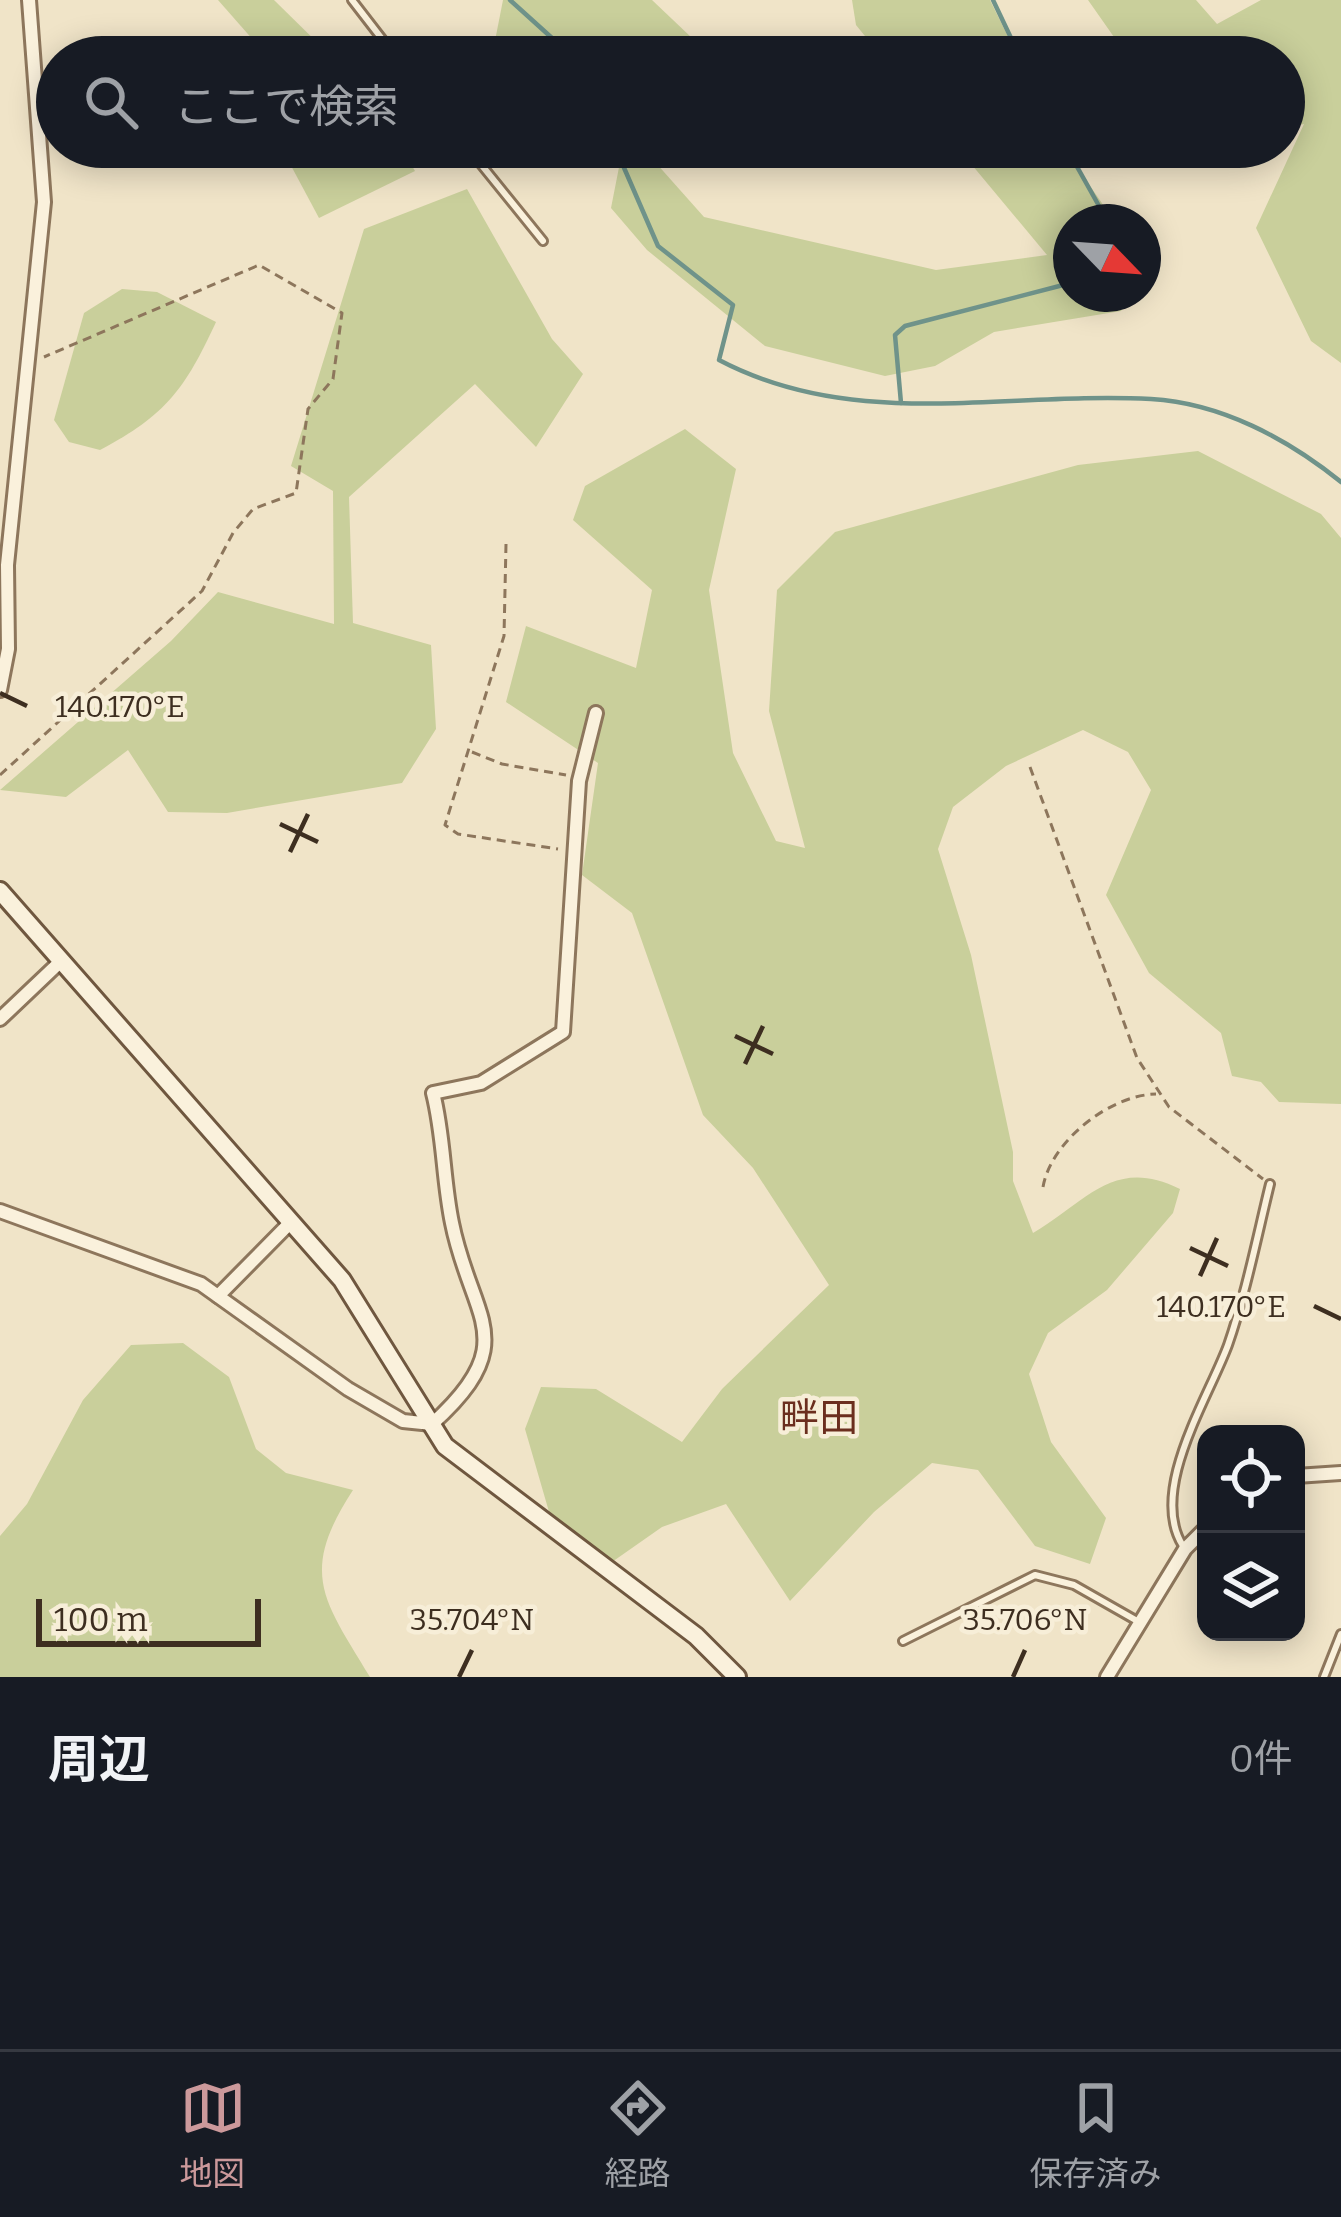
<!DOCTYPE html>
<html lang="ja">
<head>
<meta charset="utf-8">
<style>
  :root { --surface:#171b24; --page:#20242c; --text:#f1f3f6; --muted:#9ea1a6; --line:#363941; --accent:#cc999b }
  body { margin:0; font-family:Bitter,"Noto Sans JP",serif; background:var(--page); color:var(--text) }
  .controls { position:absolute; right:36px; bottom:36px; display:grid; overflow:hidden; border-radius:24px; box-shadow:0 6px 30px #0003 }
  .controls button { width:108px; height:108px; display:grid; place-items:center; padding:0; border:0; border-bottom:3px solid var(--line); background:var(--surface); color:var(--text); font:60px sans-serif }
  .compass { position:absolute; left:1053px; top:204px; width:108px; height:108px; border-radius:50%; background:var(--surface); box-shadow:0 6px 30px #0003; rotate:115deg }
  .scale { position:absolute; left:36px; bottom:30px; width:225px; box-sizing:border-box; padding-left:12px; border:6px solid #3d2e20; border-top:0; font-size:33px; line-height:42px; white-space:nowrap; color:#3d2e20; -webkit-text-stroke:9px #f7eed8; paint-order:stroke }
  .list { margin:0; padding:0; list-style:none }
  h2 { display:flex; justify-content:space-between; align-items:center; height:156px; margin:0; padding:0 48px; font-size:51px }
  h2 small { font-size:39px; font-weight:400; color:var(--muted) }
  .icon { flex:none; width:66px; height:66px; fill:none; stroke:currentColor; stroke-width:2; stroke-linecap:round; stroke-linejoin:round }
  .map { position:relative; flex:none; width:1341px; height:1677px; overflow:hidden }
  .search { position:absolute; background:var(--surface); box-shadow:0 6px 30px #0003; left:36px; right:36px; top:36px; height:132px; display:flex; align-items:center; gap:30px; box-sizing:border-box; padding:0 42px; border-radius:66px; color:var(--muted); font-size:45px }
  .sheet { height:372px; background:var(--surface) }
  nav { display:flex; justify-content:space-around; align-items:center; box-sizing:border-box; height:168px; border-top:3px solid var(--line); background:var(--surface); font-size:33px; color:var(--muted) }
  nav a { display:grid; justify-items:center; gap:6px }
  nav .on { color:var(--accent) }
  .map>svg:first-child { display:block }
  .green { fill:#c9cf9b }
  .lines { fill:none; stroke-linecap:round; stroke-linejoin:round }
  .stream { stroke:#6f938a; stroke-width:4.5 }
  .lane-casing { stroke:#8d765c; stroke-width:12 }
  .street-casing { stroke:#8d765c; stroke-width:18 }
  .secondary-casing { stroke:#6f573f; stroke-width:22 }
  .path { stroke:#8d765c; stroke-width:3; stroke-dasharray:9 6; stroke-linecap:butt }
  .lane { stroke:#faf1dc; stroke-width:6 }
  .street { stroke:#faf1dc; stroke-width:12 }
  .secondary { stroke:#faf1dc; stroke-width:16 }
  .ticks { fill:none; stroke:#3d2e20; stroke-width:4.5 }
  .labels { text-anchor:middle; stroke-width:9; stroke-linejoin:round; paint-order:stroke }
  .quarter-label { font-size:39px; fill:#6b2e1e; stroke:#f7eed8 }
  .ticks-label { font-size:30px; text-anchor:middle; fill:#3d2e20; stroke:#f7eed8; stroke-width:9; stroke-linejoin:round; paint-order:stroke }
</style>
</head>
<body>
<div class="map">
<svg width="1341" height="1677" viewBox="0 0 1341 1677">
  <rect width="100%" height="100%" fill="#f0e4c8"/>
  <!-- green -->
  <g class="green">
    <polygon points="218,0 274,0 332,57 268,57"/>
    <polygon points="503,0 652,0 712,57 504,57 493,51"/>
    <polygon points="852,0 990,0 1018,57 882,57 856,25"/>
    <polygon points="1088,0 1196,0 1217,24 1261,0 1341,0 1341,363 1311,341 1256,228 1304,124 1284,129 1284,57 1128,57"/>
    <polygon points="281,147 401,147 415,171 319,218"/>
    <polygon points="618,147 654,147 648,154 704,217 936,270 1047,255 957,147 1063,147 1115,222 1071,222 1071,294 1132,294 1121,311 994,332 935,366 885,376 765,346 647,250 611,208 622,152"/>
    <polygon points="467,189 552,339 583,374 536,447 475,384 349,497 353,623 431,645 436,729 402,783 227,813 168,812 128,750 66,797 0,790 171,641 218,592 334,624 333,491 291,466 364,229"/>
    <path d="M122 289 157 292 216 322C185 389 166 415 100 450L69 442 54 420 84 313Z"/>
    <path d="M685 429 736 469 709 590 733 753 776 841 805 848 769 711 777 590 835 532 1078 465 1198 451 1321 514 1341 538V1104L1279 1102 1261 1082 1232 1076 1221 1033 1149 973 1106 895 1151 790 1128 752 1083 730 1006 766 953 807 938 849 971 955 1013 1152V1181L1033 1233C1087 1201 1114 1156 1180 1189L1173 1213 1107 1290 1048 1333 1029 1374 1051 1442 1106 1518 1090 1564 1035 1546 978 1470 932 1463 874 1512 790 1601 726 1504 662 1527 612 1562 568 1546 554 1529 525 1429 541 1387 596 1389 682 1442 722 1389 829 1285 753 1168 703 1115 632 913 582 875 598 763 506 702 526 626 636 668 652 590 573 520 585 486Z"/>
    <path d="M183 1343 229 1377 256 1449 286 1473 353 1490C298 1574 324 1600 370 1677H0V1536L27 1504 83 1400 131 1345Z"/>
  </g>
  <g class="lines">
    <!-- stream -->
    <g class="stream">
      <polyline points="510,0 573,57"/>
      <polyline points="993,0 1020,57"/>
      <path d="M615 147 658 246 733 305 719 360C856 432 1004 391 1151 399 1221 403 1288 439 1341 482"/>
      <polyline points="1066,147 1108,222"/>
      <polyline points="901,403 895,335 905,326 1071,283"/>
    </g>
    <!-- lane casing -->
    <g class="lane-casing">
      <g id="lane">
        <polyline points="352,0 396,57"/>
        <polyline points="467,147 543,241"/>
        <path d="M1183 1546C1148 1491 1208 1399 1228 1345 1246 1293 1257 1237 1270 1184"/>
        <polyline points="903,1641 1035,1575 1074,1585 1139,1622"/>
        <polyline points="1324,1677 1341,1634"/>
      </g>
    </g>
    <!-- street casing -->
    <g class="street-casing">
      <g id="street">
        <polyline points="0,690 8,649 7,565 44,202 29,0"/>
        <polyline points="0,1019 60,962"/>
        <path d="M0 1211 201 1284 348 1389 403 1421 432 1424C524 1341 471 1319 452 1223 443 1180 444 1136 433 1093L481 1083 563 1032 579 781 596 713"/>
        <polyline points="218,1296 288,1225"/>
        <polyline points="1296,1476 1341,1473"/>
        <polyline points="1107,1677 1185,1549 1206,1528"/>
      </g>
    </g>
    <!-- secondary casing -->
    <g class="secondary-casing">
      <polyline id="secondary" points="0,891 342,1280 445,1446 696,1636 737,1677"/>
    </g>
    <!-- path -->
    <g class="path">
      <polyline points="506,544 504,636 445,825 458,834 558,849"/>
      <polyline points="472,752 502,764 566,775"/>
      <polyline points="1030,767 1137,1058 1169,1107 1263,1179"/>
      <polyline points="0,775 202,591 233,533 253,509 296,493 308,409 333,379 342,313 259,265 44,357"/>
      <path d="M1043 1187C1051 1141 1110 1095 1156 1094"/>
    </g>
    <!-- lane -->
    <use href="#lane" class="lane"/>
    <!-- street -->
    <use href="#street" class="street"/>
    <!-- secondary -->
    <use href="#secondary" class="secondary"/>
  </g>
  <!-- ticks -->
  <path class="ticks" d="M0 693 27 706M280 824 318 842M290 852 308 814M735 1036 773 1054M745 1064 763 1026M1190 1248 1228 1266M1200 1276 1217 1238M1314 1306 1341 1319M459 1677 472 1650M1013 1677 1025 1650"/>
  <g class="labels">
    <!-- quarter labels -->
    <g class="quarter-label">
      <text x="819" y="1431">畔田</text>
    </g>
  </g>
  <g class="ticks-label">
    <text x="120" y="717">140.170°E</text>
    <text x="1221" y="1317">140.170°E</text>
    <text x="472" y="1630">35.704°N</text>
    <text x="1025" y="1630">35.706°N</text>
  </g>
</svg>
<div class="controls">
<button><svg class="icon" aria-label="locate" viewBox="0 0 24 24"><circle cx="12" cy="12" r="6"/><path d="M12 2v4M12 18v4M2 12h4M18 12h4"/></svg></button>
<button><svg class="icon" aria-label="layers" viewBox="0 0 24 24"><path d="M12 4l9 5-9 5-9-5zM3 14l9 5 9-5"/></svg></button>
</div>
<svg class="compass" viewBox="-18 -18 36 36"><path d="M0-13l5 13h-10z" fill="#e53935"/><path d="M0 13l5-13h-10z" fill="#9ea1a6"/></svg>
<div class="scale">100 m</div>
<div class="search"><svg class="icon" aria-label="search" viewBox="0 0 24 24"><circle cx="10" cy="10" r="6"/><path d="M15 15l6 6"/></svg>ここで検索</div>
</div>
<section class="sheet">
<h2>周辺<small>0件</small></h2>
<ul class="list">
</ul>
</section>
<nav>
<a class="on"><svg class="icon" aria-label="map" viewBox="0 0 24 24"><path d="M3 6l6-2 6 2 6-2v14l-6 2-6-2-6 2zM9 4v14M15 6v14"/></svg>地図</a>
<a><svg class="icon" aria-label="directions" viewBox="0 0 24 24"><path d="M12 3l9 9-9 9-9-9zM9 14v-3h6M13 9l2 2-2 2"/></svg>経路</a>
<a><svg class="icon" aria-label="saved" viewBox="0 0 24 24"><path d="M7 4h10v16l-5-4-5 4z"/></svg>保存済み</a>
</nav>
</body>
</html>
